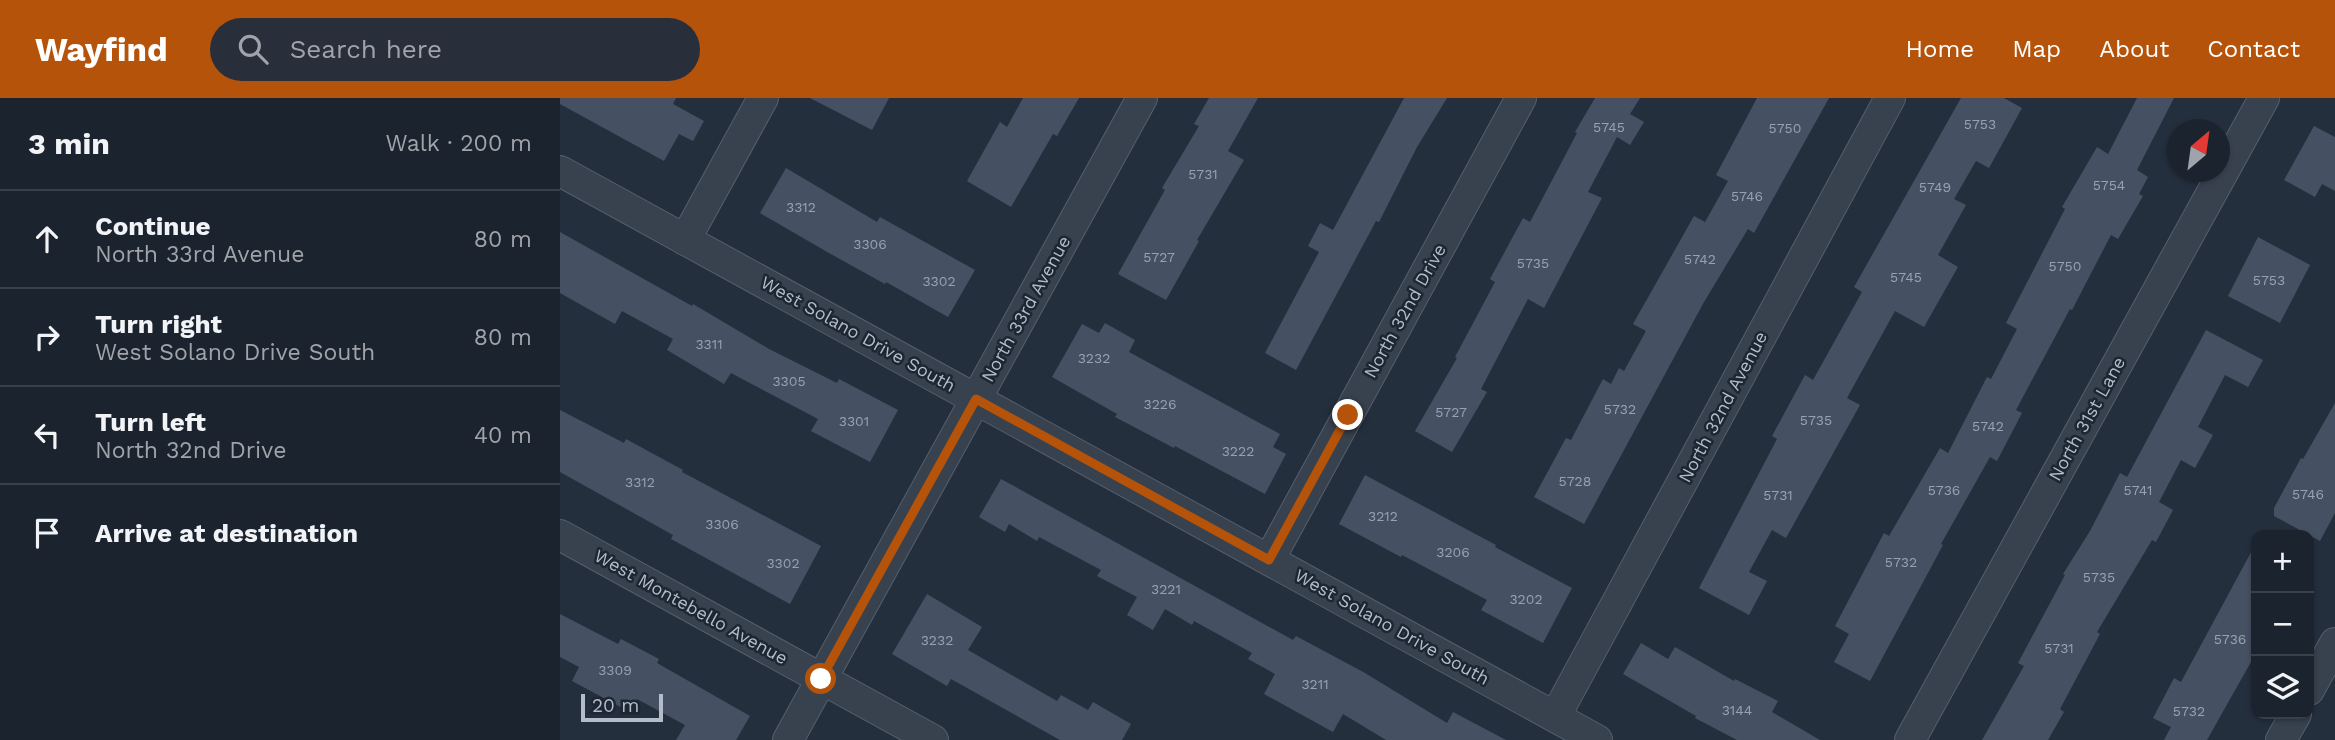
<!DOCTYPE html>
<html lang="en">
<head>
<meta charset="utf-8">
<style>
  :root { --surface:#1b232e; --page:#282f3a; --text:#f1f3f6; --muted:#a0a4aa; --line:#39404a; --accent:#b45309 }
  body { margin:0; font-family:"Work Sans",sans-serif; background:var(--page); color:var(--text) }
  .controls { position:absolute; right:21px; bottom:21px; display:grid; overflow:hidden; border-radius:14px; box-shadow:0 2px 5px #0004 }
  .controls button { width:63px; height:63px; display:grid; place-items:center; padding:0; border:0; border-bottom:2px solid var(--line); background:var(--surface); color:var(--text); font:35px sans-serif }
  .compass { position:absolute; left:1607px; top:21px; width:63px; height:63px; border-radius:50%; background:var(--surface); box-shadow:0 2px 5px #0004; rotate:29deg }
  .scale { position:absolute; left:21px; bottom:18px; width:82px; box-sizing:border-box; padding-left:7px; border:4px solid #b4bcc9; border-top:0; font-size:19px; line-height:24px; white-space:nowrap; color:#b4bcc9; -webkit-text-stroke:5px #1d2633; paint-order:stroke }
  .stop { position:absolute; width:21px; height:21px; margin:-16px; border:5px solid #b45309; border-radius:50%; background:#fff }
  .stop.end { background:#b45309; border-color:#fff; box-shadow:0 2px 7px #0008 }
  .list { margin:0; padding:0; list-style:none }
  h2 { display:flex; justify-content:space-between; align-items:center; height:91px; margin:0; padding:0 28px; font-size:30px }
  h2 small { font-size:23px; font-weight:400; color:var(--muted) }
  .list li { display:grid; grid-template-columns:46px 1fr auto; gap:21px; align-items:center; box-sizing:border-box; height:98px; padding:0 28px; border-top:2px solid var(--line) }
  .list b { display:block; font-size:26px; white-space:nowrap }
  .list p { margin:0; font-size:23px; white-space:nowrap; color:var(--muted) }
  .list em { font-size:23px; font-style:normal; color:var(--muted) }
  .icon { flex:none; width:38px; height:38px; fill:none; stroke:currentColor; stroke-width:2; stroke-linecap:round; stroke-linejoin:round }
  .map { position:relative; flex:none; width:1775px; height:642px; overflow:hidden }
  header { display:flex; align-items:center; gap:42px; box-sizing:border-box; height:98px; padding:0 35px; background:var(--accent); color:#fff }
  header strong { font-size:33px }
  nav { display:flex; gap:38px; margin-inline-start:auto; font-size:24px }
  .search { width:490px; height:63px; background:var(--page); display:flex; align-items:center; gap:18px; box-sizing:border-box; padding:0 24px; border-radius:38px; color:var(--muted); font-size:26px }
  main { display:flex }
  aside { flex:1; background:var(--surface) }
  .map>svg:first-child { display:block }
  .building { fill:#455162 }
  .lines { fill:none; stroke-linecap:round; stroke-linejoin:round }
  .minor-casing { stroke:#565f6c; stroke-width:32 }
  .minor { stroke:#38414e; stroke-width:30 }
  .route { stroke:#b45309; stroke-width:9 }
  .labels { text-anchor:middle; stroke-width:5; stroke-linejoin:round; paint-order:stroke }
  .number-label { font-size:14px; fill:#98a1af }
  .street-label { font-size:18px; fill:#b4bcc9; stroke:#1d2633 }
</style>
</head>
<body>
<header>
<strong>Wayfind</strong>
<div class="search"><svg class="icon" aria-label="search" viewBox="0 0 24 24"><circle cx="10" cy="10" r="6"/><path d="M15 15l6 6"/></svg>Search here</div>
<nav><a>Home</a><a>Map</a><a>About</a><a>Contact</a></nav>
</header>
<main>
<aside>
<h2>3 min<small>Walk · 200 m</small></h2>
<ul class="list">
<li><svg class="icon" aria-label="ahead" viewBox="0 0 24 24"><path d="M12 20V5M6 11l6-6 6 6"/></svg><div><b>Continue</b><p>North 33rd Avenue</p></div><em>80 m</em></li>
<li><svg class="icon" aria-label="right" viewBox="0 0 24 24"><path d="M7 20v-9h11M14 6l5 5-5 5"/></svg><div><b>Turn right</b><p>West Solano Drive South</p></div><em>80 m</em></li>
<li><svg class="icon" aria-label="left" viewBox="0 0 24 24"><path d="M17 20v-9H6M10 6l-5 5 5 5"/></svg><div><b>Turn left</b><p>North 32nd Drive</p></div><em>40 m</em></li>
<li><svg class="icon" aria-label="arrive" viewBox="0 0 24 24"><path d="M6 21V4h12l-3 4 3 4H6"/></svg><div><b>Arrive at destination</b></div></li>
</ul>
</aside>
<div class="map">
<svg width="1775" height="642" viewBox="0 0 1775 642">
  <rect width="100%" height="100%" fill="#242f3e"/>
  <!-- building -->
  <g class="building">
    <polygon points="0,0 116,0 113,6 144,23 133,43 119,36 104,63 0,6"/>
    <polygon points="250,0 329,0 312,32"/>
    <polygon points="463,0 519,0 497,38 493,36 451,109 407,83 440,24 447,29"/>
    <polygon points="649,0 698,0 668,53 684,62 637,142 639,143 606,202 558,176 605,92 602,90 639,28 634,26"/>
    <polygon points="844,0 887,0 857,49 819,124 816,123 736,272 705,255 759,154 748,148 760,125 773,132"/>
    <polygon points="1035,0 1080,0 1070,16 1084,24 1070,47 1057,39 1028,94 1042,100 984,210 968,201 921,291 927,294 892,354 855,333 897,260 895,259 935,184 930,181 963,120 970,124 1017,35 1015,34"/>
    <polygon points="1197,0 1269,0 1194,135 1188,131 1144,204 1024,426 974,399 1006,340 1011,342 1043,281 1051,286 1059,270 1064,273 1086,233 1073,226 1134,118 1145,124 1168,83 1156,77"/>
    <polygon points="1401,0 1444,0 1462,10 1429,70 1416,63 1394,101 1406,107 1378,157 1398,169 1364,229 1335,213 1287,300 1300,307 1226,440 1212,432 1189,474 1207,483 1189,517 1139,490 1217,341 1212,338 1245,277 1253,282 1302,194 1294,189"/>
    <polygon points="1577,0 1614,0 1577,72 1588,79 1579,96 1583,98 1558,141 1551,137 1512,212 1510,211 1456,312 1462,315 1437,363 1430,359 1381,446 1383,447 1310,583 1274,564 1289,536 1275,528 1324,435 1329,438 1380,350 1388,355 1427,279 1431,281 1457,231 1446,225 1505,111 1502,109 1537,49 1548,56"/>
    <polygon points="1754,28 1775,39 1775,93 1762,86 1755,99 1724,82"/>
    <polygon points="226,70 317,124 320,119 415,172 388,219 326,184 325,186 269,155 200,115"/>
    <polygon points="0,134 132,208 133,206 209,251 277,285 279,281 338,312 310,364 251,333 258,321 171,275 164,286 107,252 113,241 62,213 55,226 0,195"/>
    <polygon points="1698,139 1750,167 1720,225 1668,198"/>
    <polygon points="545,225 575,242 569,254 720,336 713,349 726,356 705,396 615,348 614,350 555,319 557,316 492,279 522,226 539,235"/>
    <polygon points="1646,232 1703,262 1688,289 1665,277 1638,329 1653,337 1635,370 1621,362 1599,404 1613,412 1596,444 1592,442 1537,534 1540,536 1500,611 1504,614 1488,642 1422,642 1464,568 1458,565 1505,477 1503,476 1530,433 1560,375 1567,379"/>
    <polygon points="1775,305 1775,415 1760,443 1714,418 1714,410 1741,360 1743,361"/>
    <polygon points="0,312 64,345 66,341 123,372 122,374 261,448 230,506 111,441 113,437 0,374"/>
    <polygon points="805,377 936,447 935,449 1012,490 983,545 921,512 927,502 842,457 841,459 779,426"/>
    <polygon points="441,381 733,542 736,538 805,575 887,625 893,614 946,642 826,642 783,616 773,634 704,596 715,576 688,561 692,555 634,523 632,527 605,511 593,532 567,517 577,499 537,478 541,472 479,439 477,443 449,426 445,434 419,419"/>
    <polygon points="1696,445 1696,555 1647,642 1604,642 1611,629 1593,620 1614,580 1621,584"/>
    <polygon points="367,496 422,529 408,552 497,603 501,597 528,612 533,604 571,626 562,642 500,642 391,581 387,588 332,556"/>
    <polygon points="0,516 58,546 61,541 99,561 97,565 190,618 176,642 116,642 125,627 77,601 70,614 12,583 19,569 0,559"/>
    <polygon points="1081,545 1108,561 1115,549 1174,583 1175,581 1218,603 1212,614 1260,642 1177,642 1135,620 1136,618 1063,576"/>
  </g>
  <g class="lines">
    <!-- minor casing -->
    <g class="minor-casing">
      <g id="minor">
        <polyline points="0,73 1037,642"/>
        <polyline points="125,142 203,0"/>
        <polyline points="0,437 373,642"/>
        <polyline points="709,462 961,0"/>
        <polyline points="1749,592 1775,545"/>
        <polyline points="995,619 1330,0"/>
        <polyline points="228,642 582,0"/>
        <polyline points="1350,642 1704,0"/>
        <polyline points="1721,642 1736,616"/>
      </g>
    </g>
    <!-- minor -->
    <use href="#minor" class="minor"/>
  </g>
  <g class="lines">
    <!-- route -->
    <polyline class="route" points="261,581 416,301 709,462 788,317"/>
  </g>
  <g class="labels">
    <!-- number labels -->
    <g class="number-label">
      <text x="1420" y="31">5753</text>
      <text x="1049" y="34">5745</text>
      <text x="1225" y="35">5750</text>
      <text x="643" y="81">5731</text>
      <text x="1549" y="92">5754</text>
      <text x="1375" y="94">5749</text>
      <text x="1187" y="103">5746</text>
      <text x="241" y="114">3312</text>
      <text x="310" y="151">3306</text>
      <text x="599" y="164">5727</text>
      <text x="1140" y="166">5742</text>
      <text x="973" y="170">5735</text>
      <text x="1505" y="173">5750</text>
      <text x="1346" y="184">5745</text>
      <text x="1709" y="187">5753</text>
      <text x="379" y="188">3302</text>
      <text x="149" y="251">3311</text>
      <text x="534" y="265">3232</text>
      <text x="229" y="288">3305</text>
      <text x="600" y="311">3226</text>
      <text x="1060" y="316">5732</text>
      <text x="891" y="319">5727</text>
      <text x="1256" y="327">5735</text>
      <text x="294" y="328">3301</text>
      <text x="1428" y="333">5742</text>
      <text x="678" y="358">3222</text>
      <text x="1015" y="388">5728</text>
      <text x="80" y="389">3312</text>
      <text x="1384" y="397">5736</text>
      <text x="1578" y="397">5741</text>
      <text x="1748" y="401">5746</text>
      <text x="1218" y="402">5731</text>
      <text x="823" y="423">3212</text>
      <text x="162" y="431">3306</text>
      <text x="893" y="459">3206</text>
      <text x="1341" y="469">5732</text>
      <text x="223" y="470">3302</text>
      <text x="1539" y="484">5735</text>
      <text x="606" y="496">3221</text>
      <text x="966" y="506">3202</text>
      <text x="1670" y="546">5736</text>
      <text x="377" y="547">3232</text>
      <text x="1499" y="555">5731</text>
      <text x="55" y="577">3309</text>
      <text x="755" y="591">3211</text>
      <text x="1177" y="617">3144</text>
      <text x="1629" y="618">5732</text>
    </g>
    <!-- street labels -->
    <g class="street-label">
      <text transform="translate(466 211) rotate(-61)" y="6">North 33rd Avenue</text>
      <text transform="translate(845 213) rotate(-61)" y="6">North 32nd Drive</text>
      <text transform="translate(298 236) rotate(29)" y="6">West Solano Drive South</text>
      <text transform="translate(1163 309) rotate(-62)" y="6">North 32nd Avenue</text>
      <text transform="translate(1527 321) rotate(-61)" y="6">North 31st Lane</text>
      <text transform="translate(131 509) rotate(29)" y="6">West Montebello Avenue</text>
      <text transform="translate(832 529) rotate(29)" y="6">West Solano Drive South</text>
    </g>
  </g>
</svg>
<div class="controls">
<button>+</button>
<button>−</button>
<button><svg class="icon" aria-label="layers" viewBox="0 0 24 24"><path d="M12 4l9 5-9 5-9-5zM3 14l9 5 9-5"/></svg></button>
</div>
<svg class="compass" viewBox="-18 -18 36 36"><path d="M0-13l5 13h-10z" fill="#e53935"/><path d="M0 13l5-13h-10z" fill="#a0a4aa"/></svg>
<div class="scale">20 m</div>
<div class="stop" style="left:261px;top:581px"></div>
<div class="stop end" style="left:788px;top:317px"></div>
</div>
</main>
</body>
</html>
